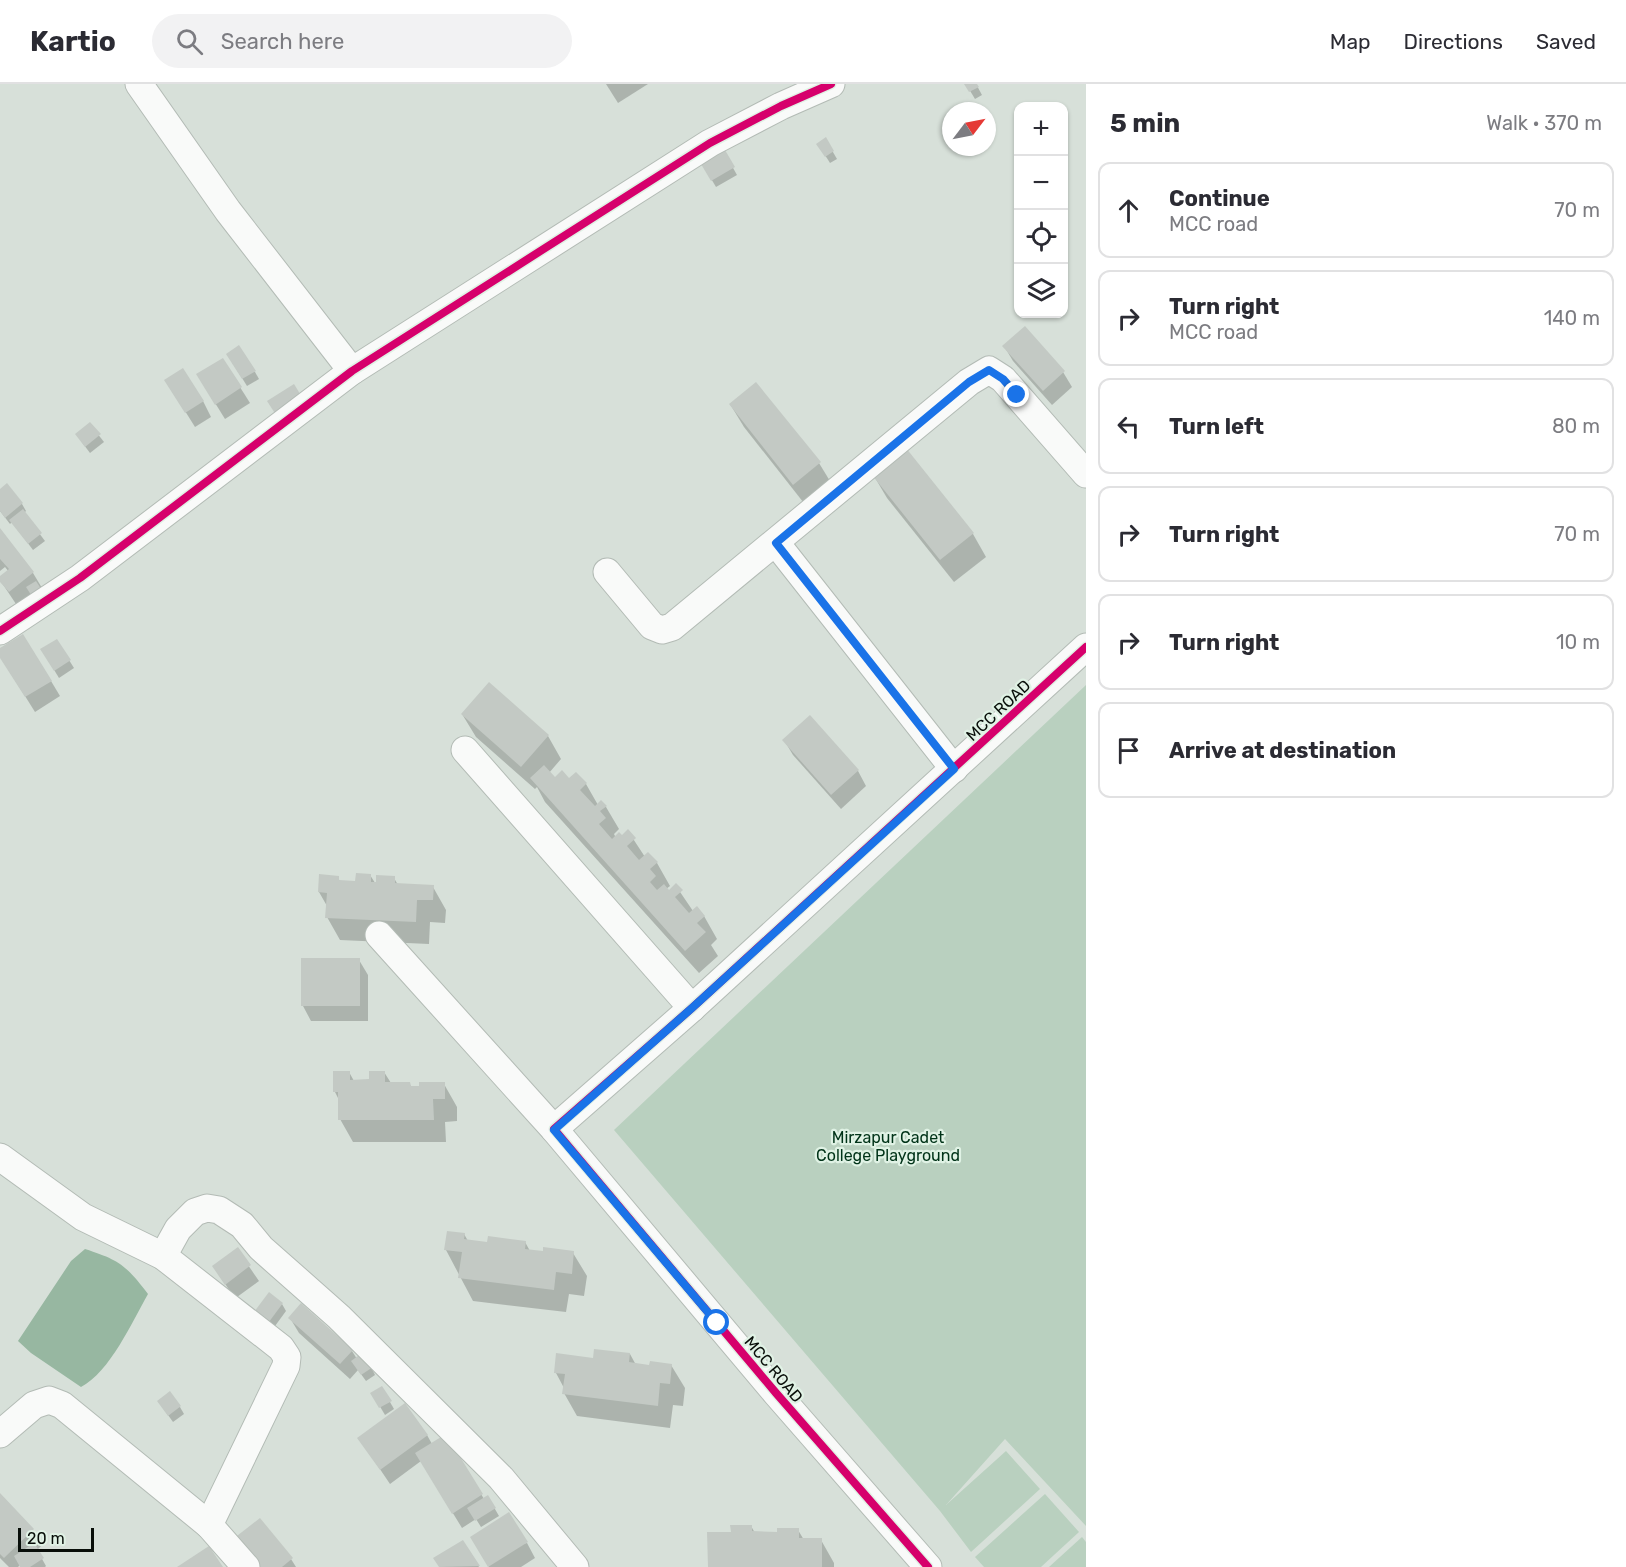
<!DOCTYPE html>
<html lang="en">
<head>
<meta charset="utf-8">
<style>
  :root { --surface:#fff; --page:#f2f2f3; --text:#2b2b33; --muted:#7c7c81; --line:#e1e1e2 }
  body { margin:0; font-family:Rubik,sans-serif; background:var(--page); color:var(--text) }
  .controls { position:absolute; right:18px; top:18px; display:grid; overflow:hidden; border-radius:12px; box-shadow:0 2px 4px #0004 }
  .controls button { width:54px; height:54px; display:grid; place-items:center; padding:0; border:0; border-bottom:2px solid var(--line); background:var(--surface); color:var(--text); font:30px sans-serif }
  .compass { position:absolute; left:942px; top:18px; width:54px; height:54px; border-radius:50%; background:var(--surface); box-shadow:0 2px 4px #0004; rotate:58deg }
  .scale { position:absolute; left:18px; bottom:15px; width:76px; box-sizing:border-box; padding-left:6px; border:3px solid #080e09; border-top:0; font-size:16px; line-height:21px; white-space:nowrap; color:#080e09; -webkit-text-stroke:4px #e0f2e5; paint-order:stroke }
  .stop { position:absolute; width:18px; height:18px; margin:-14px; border:4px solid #1a73e8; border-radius:50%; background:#fff }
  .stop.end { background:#1a73e8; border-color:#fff; box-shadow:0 2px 6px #0008 }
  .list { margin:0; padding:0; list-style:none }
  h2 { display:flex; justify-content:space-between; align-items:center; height:78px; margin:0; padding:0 24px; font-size:26px }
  h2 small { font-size:20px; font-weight:400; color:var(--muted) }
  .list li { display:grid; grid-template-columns:39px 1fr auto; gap:18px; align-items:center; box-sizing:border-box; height:96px; margin:0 12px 12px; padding:0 12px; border:2px solid var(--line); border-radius:12px }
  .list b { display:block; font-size:22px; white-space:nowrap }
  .list p { margin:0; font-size:20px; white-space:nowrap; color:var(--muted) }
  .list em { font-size:20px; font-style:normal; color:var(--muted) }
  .icon { flex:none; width:33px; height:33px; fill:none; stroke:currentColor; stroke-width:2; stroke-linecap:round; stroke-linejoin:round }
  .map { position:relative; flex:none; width:1086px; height:1483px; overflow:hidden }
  header { display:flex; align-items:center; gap:36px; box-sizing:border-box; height:84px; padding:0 30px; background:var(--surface); border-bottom:2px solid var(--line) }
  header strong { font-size:28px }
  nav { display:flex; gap:33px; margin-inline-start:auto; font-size:21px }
  .search { width:420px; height:54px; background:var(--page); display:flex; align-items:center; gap:15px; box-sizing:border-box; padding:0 21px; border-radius:33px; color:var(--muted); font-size:22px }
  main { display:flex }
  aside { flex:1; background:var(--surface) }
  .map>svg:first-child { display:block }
  .green { fill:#b9d0bf }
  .water { fill:#97b7a1 }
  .shadow { fill:#0003 }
  .building { fill:#c3c9c4 }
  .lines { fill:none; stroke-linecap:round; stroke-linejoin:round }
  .minor-casing { stroke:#b3bbb5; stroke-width:29 }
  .minor { stroke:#f9faf9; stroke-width:27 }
  .cycleway-casing { stroke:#e0f2e5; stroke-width:11 }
  .cycleway { stroke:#d6006c; stroke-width:8 }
  .route { stroke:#1a73e8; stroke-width:8 }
  .labels { text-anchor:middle; stroke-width:4.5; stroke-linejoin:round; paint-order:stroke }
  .street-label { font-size:16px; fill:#080e09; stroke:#e0f2e5 }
  .park-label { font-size:16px; fill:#003318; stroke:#e0f2e5 }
</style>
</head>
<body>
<header>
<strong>Kartio</strong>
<div class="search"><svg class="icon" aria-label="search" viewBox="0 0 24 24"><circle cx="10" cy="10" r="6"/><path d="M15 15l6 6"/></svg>Search here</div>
<nav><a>Map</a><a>Directions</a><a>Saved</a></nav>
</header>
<main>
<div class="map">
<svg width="1086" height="1483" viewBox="0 0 1086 1483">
  <rect width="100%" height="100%" fill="#d7e0d9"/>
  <!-- green -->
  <g class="green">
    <polygon points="1086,601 1086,1442 1005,1355 946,1421 1006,1367 1040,1405 971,1468 940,1427 614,1046"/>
    <polygon points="1045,1410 1079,1448 1041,1483 984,1483 975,1473"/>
    <polygon points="1082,1453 1086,1458 1086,1483 1049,1483"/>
  </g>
  <!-- water -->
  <path class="water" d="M85 1165C119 1176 126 1181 148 1210 132 1238 110 1288 81 1303L31 1269 18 1257 71 1177Z"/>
  <!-- shadow -->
  <g class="shadow">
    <polygon points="606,0 648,0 618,19"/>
    <polygon points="966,0 976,0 982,11 975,15"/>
    <polygon points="826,56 837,75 830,79 818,60"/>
    <polygon points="724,68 737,91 716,103 703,81"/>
    <polygon points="1004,262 1063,288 1072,303 1052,321 1013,277"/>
    <polygon points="223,276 250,319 225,335 207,306"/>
    <polygon points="232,278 255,288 259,295 247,302"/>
    <polygon points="175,311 203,317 211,333 195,343"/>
    <polygon points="730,320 819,379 833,402 807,423 744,343"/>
    <polygon points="90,340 104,358 90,369 81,357"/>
    <polygon points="874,392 973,450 986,473 954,498 887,414"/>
    <polygon points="7,401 22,420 26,427 24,429 45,457 33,466 12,438 10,440 0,427 0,407"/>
    <polygon points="0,446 33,489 42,504 18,523 0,496 9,488 5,483 0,487"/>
    <polygon points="57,557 74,584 59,594 42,566"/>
    <polygon points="0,566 51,597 60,612 35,628 0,572"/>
    <polygon points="462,630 548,652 561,675 549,689 555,695 569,696 576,690 586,700 598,721 606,723 619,745 614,750 616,754 622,753 628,747 645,773 657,779 670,802 666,805 669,808 676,802 693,827 704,832 717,855 711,861 718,872 699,889 545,718 537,703 535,705 476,653"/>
    <polygon points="784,656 858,687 866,702 841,725 793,671"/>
    <polygon points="370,791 377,802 394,794 398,801 433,803 446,826 445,839 430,838 429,860 340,856 327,833 327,822 319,808 338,793 340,798 357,799"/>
    <polygon points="359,876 368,891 368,937 311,937 303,922"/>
    <polygon points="349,988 354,997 370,997 384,988 391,999 409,999 412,1004 444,1000 457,1023 457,1037 445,1038 446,1058 353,1058 340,1035 339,1016 335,1008"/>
    <polygon points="464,1150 468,1157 489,1160 525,1158 530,1167 573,1169 587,1192 584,1212 569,1210 566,1228 473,1217 446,1166"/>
    <polygon points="237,1165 259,1197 237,1213 251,1223 255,1229 282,1220 286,1227 267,1253 231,1209 214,1182"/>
    <polygon points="290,1234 352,1267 357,1275 371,1283 375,1291 366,1297 358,1286 350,1295 299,1249"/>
    <polygon points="630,1270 636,1281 651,1282 671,1281 685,1304 683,1322 673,1321 670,1344 577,1332 564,1309 564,1304 556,1289 595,1276"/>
    <polygon points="382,1304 394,1325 385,1331 372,1309"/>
    <polygon points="180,1323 184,1330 173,1338 163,1324"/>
    <polygon points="427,1351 432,1360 446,1352 484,1415 488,1413 499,1432 481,1443 476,1435 462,1444 421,1377 390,1400 359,1354"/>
    <polygon points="0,1411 33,1446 42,1461 37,1466 46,1482 45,1483 22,1483 20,1481 18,1483 9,1483 0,1474"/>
    <polygon points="751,1442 755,1449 779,1449 798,1446 804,1456 821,1456 834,1479 834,1483 709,1483 709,1450 732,1450"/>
    <polygon points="463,1458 479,1483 440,1483 435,1475"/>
    <polygon points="527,1459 535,1474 521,1483 489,1483 480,1468"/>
    <polygon points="291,1475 296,1483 254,1483"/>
  </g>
  <!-- building -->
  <g class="building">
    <polygon points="964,0 977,0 979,3 969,8"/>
    <polygon points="826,53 834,67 825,73 816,60"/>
    <polygon points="725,66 735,83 711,97 701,80"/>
    <polygon points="1025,242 1065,287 1043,307 1002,262"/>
    <polygon points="239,261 256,287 242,295 226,270"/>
    <polygon points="223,274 242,303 215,321 196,290"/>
    <polygon points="183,284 204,317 185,329 164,296"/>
    <polygon points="756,298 821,378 793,401 729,320"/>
    <polygon points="294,300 305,318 278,334 267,317"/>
    <polygon points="90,338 101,350 85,363 75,350"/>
    <polygon points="906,364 974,449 940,476 872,391"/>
    <polygon points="7,399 23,419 5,434 0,427 0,405"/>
    <polygon points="23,425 42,449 28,460 9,436"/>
    <polygon points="0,444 34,488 9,508 0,498 0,492 9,485 0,475"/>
    <polygon points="36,497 43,508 33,514 26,503"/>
    <polygon points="23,550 52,597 25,613 0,574 0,564"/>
    <polygon points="57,555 71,576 54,587 40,565"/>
    <polygon points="489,598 549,651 521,683 461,630"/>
    <polygon points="810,631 859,686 831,711 782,656"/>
    <polygon points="544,681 555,693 562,686 569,694 576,688 587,699 580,706 595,722 601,716 607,722 600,727 606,734 599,740 612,755 619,748 622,751 628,745 636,754 627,762 639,776 648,768 658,778 650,785 656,792 650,798 657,806 664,800 669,806 676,799 683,806 675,813 689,829 697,822 705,832 697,839 706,848 685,867 530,694"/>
    <polygon points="356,789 371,790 371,798 376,798 376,791 395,792 395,799 434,801 433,816 417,816 416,838 325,834 327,809 318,808 319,790 339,792 339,796 355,797"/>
    <rect x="301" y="874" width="59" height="48"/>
    <polygon points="333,987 350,987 350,996 369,995 369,987 385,987 385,998 410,998 411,1002 419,1002 419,998 445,998 445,1015 433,1015 434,1036 338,1036 338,1008 333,1008"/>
    <polygon points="447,1147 465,1149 464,1155 487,1158 488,1152 526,1157 525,1165 543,1167 543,1163 574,1167 572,1190 556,1188 554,1206 458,1194 462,1168 444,1166"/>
    <polygon points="238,1163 251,1181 225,1201 212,1182"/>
    <polygon points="269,1208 283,1219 263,1246 248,1236"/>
    <polygon points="301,1219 353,1266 340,1280 288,1234"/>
    <polygon points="594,1265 630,1269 629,1278 649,1281 650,1277 672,1280 670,1300 660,1299 658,1322 562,1310 565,1290 554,1289 556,1269 593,1274"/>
    <polygon points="362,1269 373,1283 361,1291 351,1277"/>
    <polygon points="382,1302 392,1317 379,1324 370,1309"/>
    <polygon points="170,1307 181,1322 168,1332 157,1317"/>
    <polygon points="405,1319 428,1351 380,1386 357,1354"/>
    <polygon points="446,1350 483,1410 452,1430 415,1369"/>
    <polygon points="0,1409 34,1445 4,1474 0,1470"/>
    <polygon points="488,1411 496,1424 475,1437 467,1424"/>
    <polygon points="509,1428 528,1458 488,1483 470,1453"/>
    <polygon points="260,1434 293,1474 282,1483 255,1483 233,1455"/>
    <polygon points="730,1441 752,1441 752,1447 777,1448 777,1444 799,1444 799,1454 822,1454 822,1483 708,1483 707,1448 731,1448"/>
    <polygon points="463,1456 480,1482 439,1483 433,1474"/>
    <polygon points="34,1459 44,1474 30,1483 20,1483 14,1472"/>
    <polygon points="209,1462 223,1483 177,1483"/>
  </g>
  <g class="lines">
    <!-- minor casing -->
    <g class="minor-casing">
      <g id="minor">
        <polyline points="139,0 228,127 352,287"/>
        <polyline points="776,459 954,685"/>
        <polyline points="607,488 652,542 662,546 672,543 969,298 989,286 1003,295 1086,390"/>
        <polyline points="0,547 80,494 352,287 710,59 781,22 831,0"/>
        <polyline points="465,666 692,924"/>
        <polyline points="379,851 554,1045"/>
        <polyline points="0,1073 83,1133 163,1172 281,1264 287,1273 286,1282 209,1441"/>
        <polyline points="163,1172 178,1145 195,1128 207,1124 219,1126 242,1141 261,1164 339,1233 501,1394 575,1483"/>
        <polyline points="0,1350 34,1321 49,1316 62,1321 209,1441 246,1483"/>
        <polyline points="928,1483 776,1309 554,1045 692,924 1086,563"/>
      </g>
    </g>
    <!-- minor -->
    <use href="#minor" class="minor"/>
    <!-- cycleway casing -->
    <g class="cycleway-casing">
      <g id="cycleway">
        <polyline points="0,547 80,494 352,287 710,59 781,22 831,0"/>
        <polyline points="928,1483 776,1309 554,1045 692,924 1086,563"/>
      </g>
    </g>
    <!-- cycleway -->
    <use href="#cycleway" class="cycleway"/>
  </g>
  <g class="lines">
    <!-- route -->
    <polyline class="route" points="717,1239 554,1046 692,924 954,685 776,459 969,298 989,286 1003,295 1017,311"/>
  </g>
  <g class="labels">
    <!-- street labels -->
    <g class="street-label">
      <text transform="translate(998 626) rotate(-43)" y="6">MCC ROAD</text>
      <text transform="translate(774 1285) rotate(50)" y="6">MCC ROAD</text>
    </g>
    <!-- park labels -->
    <g class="park-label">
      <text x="888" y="1059">Mirzapur Cadet<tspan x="888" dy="18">College Playground</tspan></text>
    </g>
  </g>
</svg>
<div class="controls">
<button>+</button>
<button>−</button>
<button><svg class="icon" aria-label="locate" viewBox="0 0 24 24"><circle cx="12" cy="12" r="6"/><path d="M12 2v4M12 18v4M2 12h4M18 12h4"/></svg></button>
<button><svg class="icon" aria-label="layers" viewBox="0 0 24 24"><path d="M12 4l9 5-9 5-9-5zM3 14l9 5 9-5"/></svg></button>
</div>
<svg class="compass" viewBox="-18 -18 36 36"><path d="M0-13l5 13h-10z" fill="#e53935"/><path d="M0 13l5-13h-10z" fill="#7c7c81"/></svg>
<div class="scale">20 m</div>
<div class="stop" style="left:717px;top:1239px"></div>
<div class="stop end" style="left:1017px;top:311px"></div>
</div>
<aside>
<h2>5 min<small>Walk · 370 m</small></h2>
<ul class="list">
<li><svg class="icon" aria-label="ahead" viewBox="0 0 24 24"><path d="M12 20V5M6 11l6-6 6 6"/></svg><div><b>Continue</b><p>MCC road</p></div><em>70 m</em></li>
<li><svg class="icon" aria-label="right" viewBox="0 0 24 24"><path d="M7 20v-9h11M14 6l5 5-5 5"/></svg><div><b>Turn right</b><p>MCC road</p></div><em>140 m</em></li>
<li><svg class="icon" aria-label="left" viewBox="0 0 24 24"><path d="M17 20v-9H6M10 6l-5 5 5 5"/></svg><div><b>Turn left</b></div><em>80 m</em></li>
<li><svg class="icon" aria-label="right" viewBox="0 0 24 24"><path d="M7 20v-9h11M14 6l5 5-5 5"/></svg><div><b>Turn right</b></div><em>70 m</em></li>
<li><svg class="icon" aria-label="right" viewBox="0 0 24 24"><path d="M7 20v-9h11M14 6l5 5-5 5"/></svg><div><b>Turn right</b></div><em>10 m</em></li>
<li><svg class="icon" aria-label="arrive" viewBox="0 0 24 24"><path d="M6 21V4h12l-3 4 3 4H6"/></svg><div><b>Arrive at destination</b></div></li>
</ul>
</aside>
</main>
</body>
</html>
